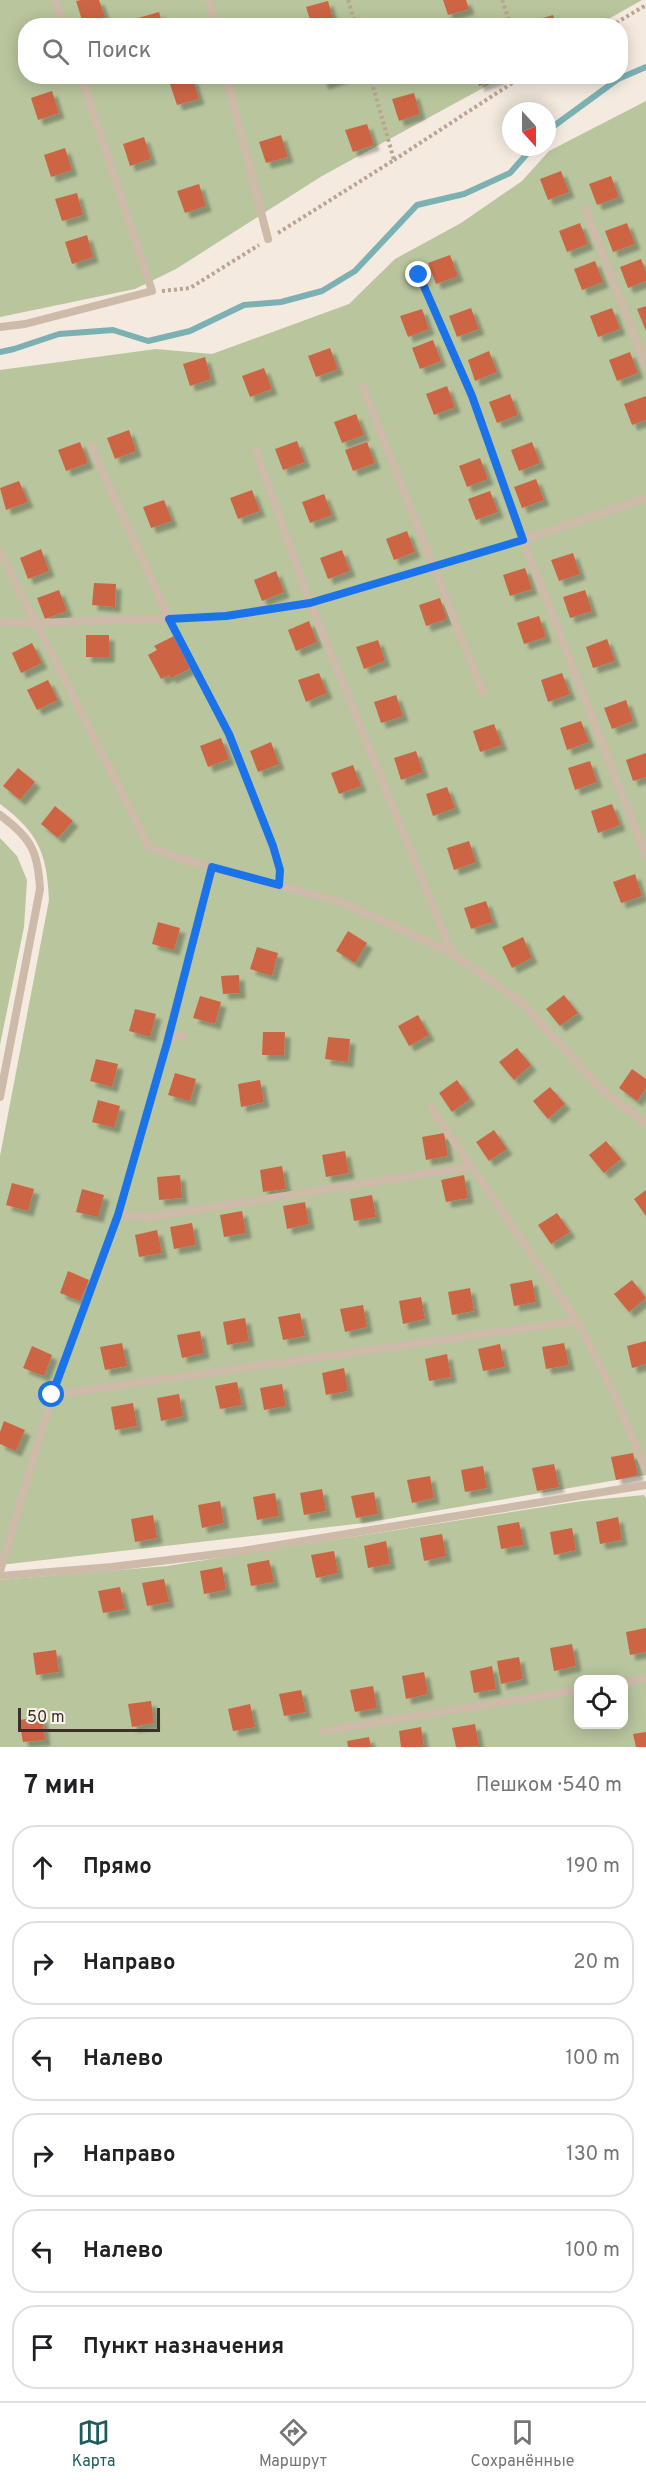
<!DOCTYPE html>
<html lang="ru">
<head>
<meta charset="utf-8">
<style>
  :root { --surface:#fff; --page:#f2f2f2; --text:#202124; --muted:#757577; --line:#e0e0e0; --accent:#1c5b5f }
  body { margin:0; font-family:Overpass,sans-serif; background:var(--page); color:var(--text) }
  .controls { position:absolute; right:18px; bottom:18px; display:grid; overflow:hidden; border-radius:12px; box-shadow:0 3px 15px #0003 }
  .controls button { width:54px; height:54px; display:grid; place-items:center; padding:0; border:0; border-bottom:2px solid var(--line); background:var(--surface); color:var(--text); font:30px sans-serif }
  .compass { position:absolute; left:502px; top:102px; width:54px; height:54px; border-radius:50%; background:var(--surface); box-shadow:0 3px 15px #0003; rotate:159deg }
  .scale { position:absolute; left:18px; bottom:15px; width:142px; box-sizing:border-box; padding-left:6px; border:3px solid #3b2f2a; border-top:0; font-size:16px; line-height:21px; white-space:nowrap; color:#3b2f2a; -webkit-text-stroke:4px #fbf4ec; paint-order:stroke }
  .stop { position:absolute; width:18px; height:18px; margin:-14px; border:4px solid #1a73e8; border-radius:50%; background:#fff }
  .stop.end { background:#1a73e8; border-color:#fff; box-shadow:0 2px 6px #0008 }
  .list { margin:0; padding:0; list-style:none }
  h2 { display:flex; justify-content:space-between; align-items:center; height:78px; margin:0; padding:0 24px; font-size:26px }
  h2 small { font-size:20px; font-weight:400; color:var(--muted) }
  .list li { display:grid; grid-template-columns:39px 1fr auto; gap:18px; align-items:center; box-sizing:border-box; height:84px; margin:0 12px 12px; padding:0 12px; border:2px solid var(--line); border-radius:24px }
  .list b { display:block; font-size:22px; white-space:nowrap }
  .list em { font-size:20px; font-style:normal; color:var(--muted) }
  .icon { flex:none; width:33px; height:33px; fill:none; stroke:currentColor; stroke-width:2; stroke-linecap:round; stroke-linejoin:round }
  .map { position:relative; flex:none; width:646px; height:1747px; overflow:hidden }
  .search { position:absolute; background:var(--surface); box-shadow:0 3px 15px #0003; left:18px; right:18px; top:18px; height:66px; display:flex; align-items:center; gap:15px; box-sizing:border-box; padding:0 21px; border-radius:24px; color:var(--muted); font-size:22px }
  .sheet { height:654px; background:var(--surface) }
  nav { display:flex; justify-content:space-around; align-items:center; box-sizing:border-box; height:84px; border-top:2px solid var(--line); background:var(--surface); font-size:16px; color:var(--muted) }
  nav a { display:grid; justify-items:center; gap:3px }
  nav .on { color:var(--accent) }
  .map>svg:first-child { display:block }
  .green { fill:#b8c59d; fill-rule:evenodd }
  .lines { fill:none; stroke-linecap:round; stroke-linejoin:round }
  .stream { stroke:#7cb1b3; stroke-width:6 }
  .building { fill:#cd6545; filter:url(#shadow) }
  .path { stroke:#baa493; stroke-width:4; stroke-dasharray:3 3; stroke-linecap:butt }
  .service { stroke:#cebaa9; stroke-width:8 }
  .route { stroke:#1a73e8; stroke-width:8 }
</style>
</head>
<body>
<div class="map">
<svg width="646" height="1747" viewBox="0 0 646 1747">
  <defs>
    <filter id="shadow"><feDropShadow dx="5.5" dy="5.5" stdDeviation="1.5" flood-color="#0004"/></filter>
  </defs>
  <rect width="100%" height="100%" fill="#f4eadf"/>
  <!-- green -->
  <g class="green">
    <polygon points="0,0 642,0 596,26 26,26 26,76 503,77 322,176 176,269 135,289 0,317"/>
    <path d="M646 101V1475L364 1523 0 1565V1156L49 900C47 853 38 832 0 804V370L156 349 212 354 349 304 395 259 461 223 522 181 549 151Z"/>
    <polygon points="0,838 17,856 27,880 24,927 0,1045"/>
    <path d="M644 1495 646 1498V1747H0V1580L167 1566 582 1501ZM578 1680H624V1724H578Z"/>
  </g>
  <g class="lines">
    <!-- stream -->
    <g class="stream">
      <polyline points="547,131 618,79 646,67"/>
      <polyline points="0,352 14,349 59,334 113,330 148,341 190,331 244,305 281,302 322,291 355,271 417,205 464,194 510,173 533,147"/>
    </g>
  </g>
  <!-- building -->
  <g class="building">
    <polygon points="81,0 99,0 105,17 83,23 76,1"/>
    <polygon points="443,0 466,0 469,9 448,15"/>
    <polygon points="328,1 334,23 312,26 306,7"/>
    <polygon points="159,12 163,26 140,26 138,18"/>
    <polygon points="553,15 557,26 533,26 532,21"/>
    <polygon points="26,43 26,67 25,67 18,45"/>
    <polygon points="321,76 344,76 345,77 323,84"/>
    <polygon points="476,76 499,76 500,79 479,86"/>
    <polygon points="192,77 199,99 177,105 170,84"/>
    <polygon points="52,91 59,113 38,120 31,98"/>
    <polygon points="414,93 420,114 399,121 392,99"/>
    <polygon points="367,124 374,145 353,152 345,130"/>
    <polygon points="281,135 288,157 266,163 259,142"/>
    <polygon points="144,137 151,159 130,166 123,144"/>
    <polygon points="65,148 72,170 51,177 44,155"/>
    <polygon points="561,171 569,192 548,200 540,179"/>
    <polygon points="611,176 619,197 597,205 589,184"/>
    <polygon points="199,184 206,206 185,213 177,191"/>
    <polygon points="77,193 83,215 62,221 55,199"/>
    <polygon points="580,223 588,244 567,252 559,231"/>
    <polygon points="627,223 635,244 613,252 605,231"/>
    <polygon points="87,235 93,257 72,264 65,242"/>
    <polygon points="450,255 458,276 436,284 428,263"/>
    <polygon points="641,259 646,272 646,281 628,288 620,267"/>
    <polygon points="595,261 603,282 582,290 574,269"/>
    <polygon points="646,306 646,331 637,309"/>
    <polygon points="471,308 479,329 457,337 449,316"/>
    <polygon points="612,308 620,329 598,337 590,316"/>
    <polygon points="422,309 429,329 408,337 400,316"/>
    <polygon points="433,340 441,361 420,369 412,348"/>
    <polygon points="330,348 338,369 316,377 308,356"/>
    <polygon points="489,351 497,372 475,381 468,360"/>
    <polygon points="630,352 638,373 617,381 609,360"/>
    <polygon points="205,357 211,379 190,386 183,364"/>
    <polygon points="264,368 272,389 250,397 242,376"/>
    <polygon points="447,386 455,407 434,415 426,394"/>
    <polygon points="510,394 518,415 497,423 489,402"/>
    <polygon points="646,396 646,420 632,425 624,404"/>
    <polygon points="356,414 364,435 342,443 334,422"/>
    <polygon points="129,430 136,451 115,459 107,438"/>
    <polygon points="297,441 305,462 283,470 275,449"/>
    <polygon points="80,442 88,463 66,471 58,450"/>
    <polygon points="367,442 375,463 353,471 345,450"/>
    <polygon points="532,442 540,463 519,471 511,450"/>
    <polygon points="480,458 488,479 467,487 459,466"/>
    <polygon points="536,479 544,500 522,508 514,487"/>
    <polygon points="19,481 28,502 6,510 0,488"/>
    <polygon points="252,490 260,511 238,519 230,498"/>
    <polygon points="490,491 498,512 476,520 468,499"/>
    <polygon points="324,494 332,515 310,523 302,502"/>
    <polygon points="164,500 172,521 151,528 143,507"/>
    <polygon points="407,531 415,552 394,560 386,539"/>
    <polygon points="41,549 49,571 28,579 20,558"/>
    <polygon points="342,550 350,571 328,579 320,558"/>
    <polygon points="573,553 580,574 559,581 551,560"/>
    <polygon points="525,568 532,589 510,596 503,575"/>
    <polygon points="276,571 284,592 262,601 254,580"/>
    <polygon points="94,583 116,584 115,607 92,605"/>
    <polygon points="59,590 67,611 45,619 37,598"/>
    <polygon points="585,590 592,611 570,618 563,597"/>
    <polygon points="440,598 447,619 426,626 419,605"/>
    <polygon points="539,616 546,637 524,644 517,623"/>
    <polygon points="309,621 317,642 296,651 288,630"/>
    <rect x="86" y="635" width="23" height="22"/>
    <polygon points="174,636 191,668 171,678 169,675 161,679 148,655 157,650 154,646"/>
    <polygon points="607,639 615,661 593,668 586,647"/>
    <polygon points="378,640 385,661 364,669 356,647"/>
    <polygon points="32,643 42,663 21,673 12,653"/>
    <polygon points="319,673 327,693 306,702 298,680"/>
    <polygon points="562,673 570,694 548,702 541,680"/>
    <polygon points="48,680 58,700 37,710 27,690"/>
    <polygon points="396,695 403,716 381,723 374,702"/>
    <polygon points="626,700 633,721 612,729 604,708"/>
    <polygon points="581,721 589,742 567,750 560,728"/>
    <polygon points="494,724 502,745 480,752 473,731"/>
    <polygon points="221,738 229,759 208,767 200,746"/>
    <polygon points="271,742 279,764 258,772 250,751"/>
    <polygon points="416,751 423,772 401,780 394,758"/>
    <polygon points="646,753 646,777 633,781 626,760"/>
    <polygon points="590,761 597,782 575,790 568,768"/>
    <polygon points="353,765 361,786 339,794 331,773"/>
    <polygon points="18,768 35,782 20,800 3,786"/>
    <polygon points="447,787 455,808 433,816 426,794"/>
    <polygon points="612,804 620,825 598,833 591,811"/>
    <polygon points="55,806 73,821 58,838 41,824"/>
    <polygon points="469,841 476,862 454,870 447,848"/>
    <polygon points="635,874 642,896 621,903 613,882"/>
    <polygon points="486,901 493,922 471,929 464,908"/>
    <polygon points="158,922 180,928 174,950 152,944"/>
    <polygon points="348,931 367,943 355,963 336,951"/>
    <polygon points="523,937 532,958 512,968 502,947"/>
    <polygon points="257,947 278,953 272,976 250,969"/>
    <polygon points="239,975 240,993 223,994 221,976"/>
    <polygon points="564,995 578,1013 560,1026 546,1009"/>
    <polygon points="200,996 221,1002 215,1024 193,1018"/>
    <polygon points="135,1009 156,1014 150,1037 129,1031"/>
    <polygon points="418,1015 429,1035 409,1046 398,1026"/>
    <polygon points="263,1032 285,1032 284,1055 262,1055"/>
    <polygon points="328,1037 350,1039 348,1062 325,1059"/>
    <polygon points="517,1048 531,1065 514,1080 499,1062"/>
    <polygon points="96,1059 118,1064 112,1087 90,1081"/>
    <polygon points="632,1069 646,1079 646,1088 637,1101 619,1088"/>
    <polygon points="175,1073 196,1079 190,1101 168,1095"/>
    <polygon points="260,1080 264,1102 241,1107 238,1084"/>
    <polygon points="457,1080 470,1099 452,1112 439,1093"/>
    <polygon points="550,1087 565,1104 548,1119 533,1101"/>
    <polygon points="98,1100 120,1106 114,1128 92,1122"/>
    <polygon points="494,1130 507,1149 489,1161 476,1142"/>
    <polygon points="444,1133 448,1156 426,1160 422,1137"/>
    <polygon points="606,1141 621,1159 604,1173 589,1155"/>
    <polygon points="345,1151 349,1173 326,1177 322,1155"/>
    <polygon points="282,1166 286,1189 263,1192 260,1170"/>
    <polygon points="180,1175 182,1198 159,1200 157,1177"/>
    <polygon points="464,1175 468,1198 446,1202 441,1180"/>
    <polygon points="12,1183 34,1189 28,1211 6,1205"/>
    <polygon points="82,1189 104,1195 98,1217 76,1212"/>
    <polygon points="646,1190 646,1216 634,1199"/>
    <polygon points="372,1195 376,1217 354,1221 350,1199"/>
    <polygon points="305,1202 309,1224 287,1229 283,1206"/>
    <polygon points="242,1211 246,1233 224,1237 220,1215"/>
    <polygon points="557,1213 570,1232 551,1244 538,1225"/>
    <polygon points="192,1223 196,1245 174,1249 170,1227"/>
    <polygon points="157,1230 162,1253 139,1257 135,1235"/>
    <polygon points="68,1271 89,1280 80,1301 60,1293"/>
    <polygon points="532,1280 536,1302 514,1306 510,1284"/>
    <polygon points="632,1280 646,1298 629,1312 614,1294"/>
    <polygon points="470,1288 474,1311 452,1315 448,1292"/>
    <polygon points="421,1297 425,1319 403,1324 399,1301"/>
    <polygon points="363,1305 367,1327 345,1332 340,1309"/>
    <polygon points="300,1313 305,1336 283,1340 278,1317"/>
    <polygon points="245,1318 249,1341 227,1345 223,1322"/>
    <polygon points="200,1331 204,1353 182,1358 177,1335"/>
    <polygon points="646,1341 646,1364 632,1368 627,1346"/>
    <polygon points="122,1343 127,1366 105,1370 100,1347"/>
    <polygon points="564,1343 569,1365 546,1369 542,1347"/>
    <polygon points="500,1344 505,1367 483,1371 478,1349"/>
    <polygon points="32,1346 52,1355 44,1376 23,1368"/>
    <polygon points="447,1354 451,1377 429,1381 425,1359"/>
    <polygon points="344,1368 348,1391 326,1395 322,1373"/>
    <polygon points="237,1382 242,1405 220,1409 215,1386"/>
    <polygon points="282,1384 286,1406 264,1410 260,1388"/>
    <polygon points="179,1394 183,1416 161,1421 157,1398"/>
    <polygon points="133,1403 137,1426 115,1430 111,1407"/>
    <polygon points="4,1421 25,1430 16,1451 0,1444 0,1432"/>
    <polygon points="633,1453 638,1475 616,1480 611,1457"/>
    <polygon points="554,1464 559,1487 537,1491 532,1468"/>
    <polygon points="483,1466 487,1488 465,1492 461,1470"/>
    <polygon points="430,1476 434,1498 412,1503 407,1480"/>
    <polygon points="322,1489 326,1511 304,1515 300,1493"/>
    <polygon points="374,1492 378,1514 356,1518 351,1496"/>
    <polygon points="275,1493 279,1516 257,1520 253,1497"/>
    <polygon points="220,1501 224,1523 202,1528 198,1505"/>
    <polygon points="153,1515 157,1538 135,1542 131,1519"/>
    <polygon points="618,1517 622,1540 600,1544 596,1522"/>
    <polygon points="519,1522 524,1545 501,1549 497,1526"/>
    <polygon points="572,1528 576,1550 554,1555 550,1532"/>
    <polygon points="442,1534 446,1556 424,1561 420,1538"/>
    <polygon points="386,1541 390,1564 368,1568 364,1546"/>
    <polygon points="334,1551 338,1573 316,1578 311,1555"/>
    <polygon points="269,1560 274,1582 251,1586 247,1564"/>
    <polygon points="222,1567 226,1590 204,1594 200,1571"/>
    <polygon points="164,1579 169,1602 147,1606 142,1583"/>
    <polygon points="120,1587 125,1609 103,1613 98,1591"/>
    <polygon points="646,1628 646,1652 630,1655 626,1632"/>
    <polygon points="572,1644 576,1666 554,1671 550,1648"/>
    <polygon points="56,1650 59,1672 36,1675 33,1653"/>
    <polygon points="519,1657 523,1679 501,1684 497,1661"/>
    <polygon points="492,1666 496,1689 474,1693 470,1671"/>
    <polygon points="424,1672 428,1694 406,1699 402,1676"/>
    <polygon points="373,1686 377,1708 355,1712 350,1690"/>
    <polygon points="301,1690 306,1712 284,1716 279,1694"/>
    <polygon points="151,1701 154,1723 132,1727 128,1704"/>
    <polygon points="250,1704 255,1727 233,1731 228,1709"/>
    <polygon points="42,1717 45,1740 23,1742 19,1720"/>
    <polygon points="475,1724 479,1746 456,1747 452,1728"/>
    <polygon points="421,1727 424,1747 401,1747 399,1731"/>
    <polygon points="646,1732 646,1747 636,1747 633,1734"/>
    <polygon points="369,1737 371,1747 348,1747 347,1741"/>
  </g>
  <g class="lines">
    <!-- path -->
    <g class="path">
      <polyline points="348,0 356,26"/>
      <polyline points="502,0 511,26"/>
      <polyline points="611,26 646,5"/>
      <polyline points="394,160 523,76"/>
      <polyline points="278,233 394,160 370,76"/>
      <polyline points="162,291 190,288 259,245"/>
    </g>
    <!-- service -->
    <g class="service">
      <polyline points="55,0 64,26"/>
      <polyline points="209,0 214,26"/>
      <polyline points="226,76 268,239"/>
      <polyline points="585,209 646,366"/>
      <polyline points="419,275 472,396 523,540 646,856"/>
      <polyline points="0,327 25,324 152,291 81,76"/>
      <polyline points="363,387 483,693"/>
      <polyline points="91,446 169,619 229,734 273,846 280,870 279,886"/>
      <polyline points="256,451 310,603 452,953"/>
      <polyline points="0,552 149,847 182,859 344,903 452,953 523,1004 602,1090 646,1124"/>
      <polyline points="0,622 36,623 226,616 310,603 523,540 646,498"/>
      <path d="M0 815C31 838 38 851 40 889L0 1097"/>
      <polyline points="168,1041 212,867"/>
      <polyline points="431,1108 577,1321 613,1392 646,1470"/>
      <polyline points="118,1215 151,1217 470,1167"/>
      <polyline points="52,1395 577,1321"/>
      <polyline points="0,1571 52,1395 118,1215 167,1043 174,1037 184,1036"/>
      <polyline points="0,1576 112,1567 242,1551 646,1485"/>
      <polyline points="624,1682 646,1679"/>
      <polyline points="323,1731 578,1690"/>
    </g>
  </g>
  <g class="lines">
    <!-- route -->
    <polyline class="route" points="52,1395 118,1215 167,1043 212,867 279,885 280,870 273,846 229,734 169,619 226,616 310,603 523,540 472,396 419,275"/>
  </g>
</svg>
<div class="controls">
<button><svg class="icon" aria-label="locate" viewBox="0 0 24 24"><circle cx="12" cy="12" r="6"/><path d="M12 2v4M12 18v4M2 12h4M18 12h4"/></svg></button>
</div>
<svg class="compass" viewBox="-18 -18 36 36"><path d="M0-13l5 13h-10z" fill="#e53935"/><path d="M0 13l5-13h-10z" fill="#757577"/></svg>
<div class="scale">50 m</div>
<div class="stop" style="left:52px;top:1395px"></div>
<div class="stop end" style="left:419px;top:275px"></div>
<div class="search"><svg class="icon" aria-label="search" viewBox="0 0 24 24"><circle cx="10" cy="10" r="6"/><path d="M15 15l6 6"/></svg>Поиск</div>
</div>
<section class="sheet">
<h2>7 мин<small>Пешком · 540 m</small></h2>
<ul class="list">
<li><svg class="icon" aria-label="ahead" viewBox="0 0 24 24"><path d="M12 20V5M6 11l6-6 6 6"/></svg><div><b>Прямо</b></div><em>190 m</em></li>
<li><svg class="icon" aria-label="right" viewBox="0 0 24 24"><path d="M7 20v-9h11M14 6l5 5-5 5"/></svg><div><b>Направо</b></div><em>20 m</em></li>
<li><svg class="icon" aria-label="left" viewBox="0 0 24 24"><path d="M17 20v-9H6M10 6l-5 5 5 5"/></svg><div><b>Налево</b></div><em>100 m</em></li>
<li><svg class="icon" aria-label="right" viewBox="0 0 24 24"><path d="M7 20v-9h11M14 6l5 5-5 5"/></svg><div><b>Направо</b></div><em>130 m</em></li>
<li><svg class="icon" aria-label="left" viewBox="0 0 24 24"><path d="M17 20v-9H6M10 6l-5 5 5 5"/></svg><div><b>Налево</b></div><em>100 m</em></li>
<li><svg class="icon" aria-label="arrive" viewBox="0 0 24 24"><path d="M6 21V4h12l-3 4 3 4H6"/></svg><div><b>Пункт назначения</b></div></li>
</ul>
</section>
<nav>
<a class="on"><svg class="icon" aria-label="map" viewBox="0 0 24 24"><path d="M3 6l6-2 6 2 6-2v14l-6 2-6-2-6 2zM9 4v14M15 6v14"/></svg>Карта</a>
<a><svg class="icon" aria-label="directions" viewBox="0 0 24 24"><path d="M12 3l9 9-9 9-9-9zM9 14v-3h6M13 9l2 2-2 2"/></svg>Маршрут</a>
<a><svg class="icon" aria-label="saved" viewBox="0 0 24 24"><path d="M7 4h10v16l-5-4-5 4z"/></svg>Сохранённые</a>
</nav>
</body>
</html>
